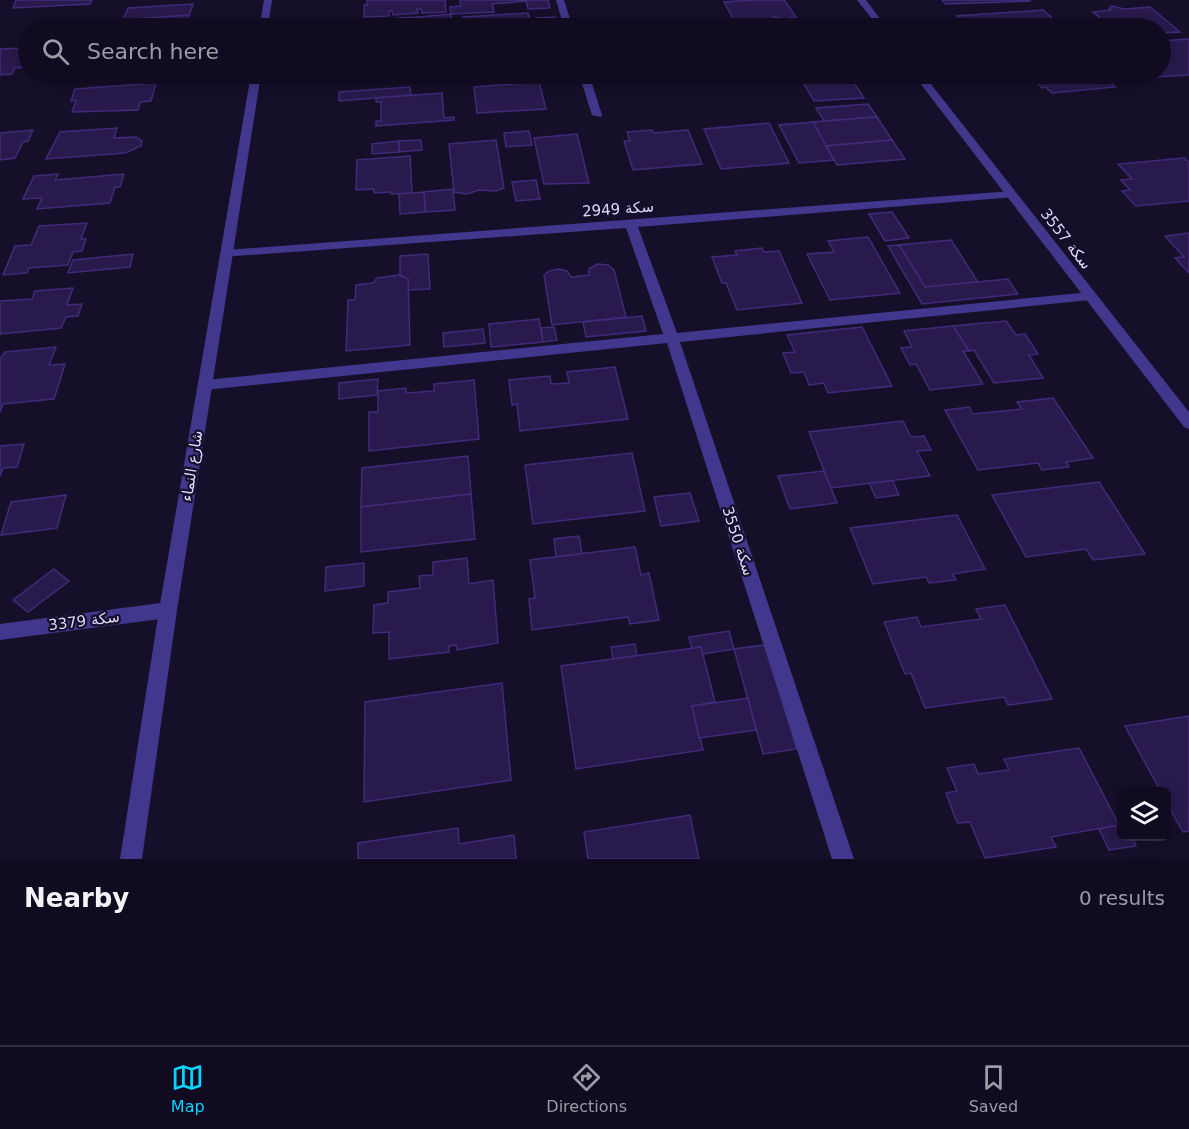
<!DOCTYPE html>
<html lang="en">
<head>
<meta charset="utf-8">
<style>
  :root { --surface:#100b20; --page:#1e192d; --text:#f1f3f6; --muted:#9c9ba5; --line:#302b3e; --accent:#04d4ff }
  body { margin:0; font-family:"DejaVu Sans",Vazirmatn,sans-serif; background:var(--page); color:var(--text) }
  .controls { position:absolute; right:18px; bottom:18px; display:grid; overflow:hidden; border-radius:9px; box-shadow:0 3px 15px #0003 }
  .controls button { width:54px; height:54px; display:grid; place-items:center; padding:0; border:0; border-bottom:2px solid var(--line); background:var(--surface); color:var(--text); font:30px sans-serif }
  .list { margin:0; padding:0; list-style:none }
  h2 { display:flex; justify-content:space-between; align-items:center; height:78px; margin:0; padding:0 24px; font-size:26px }
  h2 small { font-size:20px; font-weight:400; color:var(--muted) }
  .icon { flex:none; width:33px; height:33px; fill:none; stroke:currentColor; stroke-width:2; stroke-linecap:round; stroke-linejoin:round }
  .map { position:relative; flex:none; width:1189px; height:859px; overflow:hidden }
  .search { position:absolute; background:var(--surface); box-shadow:0 3px 15px #0003; left:18px; right:18px; top:18px; height:66px; display:flex; align-items:center; gap:15px; box-sizing:border-box; padding:0 21px; border-radius:33px; color:var(--muted); font-size:22px }
  .sheet { height:186px; background:var(--surface) }
  nav { display:flex; justify-content:space-around; align-items:center; box-sizing:border-box; height:84px; border-top:2px solid var(--line); background:var(--surface); font-size:16px; color:var(--muted) }
  nav a { display:grid; justify-items:center; gap:3px }
  nav .on { color:var(--accent) }
  .map>svg:first-child { display:block }
  .building { fill:#281a4c; stroke:#402b7a; stroke-width:1.5 }
  .lines { fill:none; stroke-linecap:round; stroke-linejoin:round }
  .minor { fill:#41378c; fill-rule:evenodd }
  .tertiary { fill:#41378c; fill-rule:evenodd }
  .labels { text-anchor:middle; stroke-width:4.5; stroke-linejoin:round; paint-order:stroke }
  .street-label { font-size:15px; fill:#dfd8ff; stroke:#160f2a }
</style>
</head>
<body>
<div class="map">
<svg width="1189" height="859" viewBox="0 0 1189 859">
  <rect width="100%" height="100%" fill="#160f2a"/>
  <!-- building -->
  <g class="building">
    <polygon points="16,0 92,0 90,4 13,8"/>
    <polygon points="367,0 445,0 446,12 422,13 421,9 417,9 418,13 393,15 392,11 389,11 389,16 364,17 364,5 367,5"/>
    <polygon points="460,0 526,0 527,1 492,4 494,12 451,14 450,7 461,6"/>
    <polygon points="526,0 548,0 550,8 528,9"/>
    <polygon points="752,0 784,0 796,17 785,19 773,17 773,20 751,19 753,22 736,24 724,2"/>
    <polygon points="942,0 1029,0 1030,1 946,4"/>
    <polygon points="193,4 189,15 123,20 128,8"/>
    <polygon points="1112,6 1124,9 1150,7 1180,32 1160,33 1160,28 1112,28 1093,12 1111,10 1109,8"/>
    <polygon points="1043,10 1053,19 1040,20 1049,28 968,28 957,16"/>
    <polygon points="528,13 532,28 465,28 463,17"/>
    <polygon points="451,14 452,28 442,28 441,21 420,23 419,17"/>
    <polygon points="189,15 186,28 120,28 123,20"/>
    <polygon points="419,17 420,23 398,24 398,18"/>
    <polygon points="555,17 556,23 538,24 536,18"/>
    <polygon points="371,20 371,26 364,26 364,28 343,28 343,22"/>
    <polygon points="441,21 442,28 364,28 364,26"/>
    <polygon points="1189,39 1189,75 1154,77 1150,74 1160,74 1160,41"/>
    <polygon points="25,48 28,48 28,67 15,68 12,74 0,75 0,49"/>
    <polygon points="376,74 440,74 440,77 392,81 392,74 376,75"/>
    <polygon points="798,74 848,74 864,98 814,101"/>
    <polygon points="1030,74 1100,74 1115,87 1052,93 1046,87 1042,88"/>
    <polygon points="539,82 546,109 477,113 474,87"/>
    <polygon points="156,83 151,101 140,102 138,110 72,112 76,100 71,101 75,89"/>
    <polygon points="410,87 411,95 339,101 339,92"/>
    <polygon points="442,93 444,118 454,117 454,120 376,126 376,121 381,121 381,102 376,102 376,98"/>
    <polygon points="868,104 877,117 824,121 816,108"/>
    <polygon points="877,117 892,140 826,146 813,122"/>
    <polygon points="813,122 826,146 834,160 799,163 779,125"/>
    <polygon points="769,123 789,163 721,169 704,129"/>
    <polygon points="117,128 114,138 136,137 142,141 141,146 125,153 46,159 60,132"/>
    <polygon points="33,130 28,141 23,142 15,158 0,160 0,133"/>
    <polygon points="652,130 653,133 688,130 702,164 633,170 624,141 630,141 627,132"/>
    <polygon points="529,131 532,145 506,147 504,133"/>
    <polygon points="577,134 589,183 544,184 534,138"/>
    <polygon points="421,140 422,150 399,152 399,141"/>
    <polygon points="496,140 504,188 496,191 479,190 467,194 454,192 449,144"/>
    <polygon points="892,140 905,159 837,165 826,146"/>
    <polygon points="399,141 399,152 372,154 372,144"/>
    <polygon points="410,156 412,193 391,194 391,192 374,193 374,189 356,190 357,160"/>
    <polygon points="1184,158 1189,162 1189,201 1136,206 1122,191 1130,190 1121,180 1132,179 1118,164"/>
    <polygon points="58,174 55,180 124,174 120,187 115,187 110,203 37,209 42,198 23,199 34,176"/>
    <polygon points="536,180 540,199 516,201 512,182"/>
    <polygon points="453,189 455,210 425,212 424,192"/>
    <polygon points="424,192 425,212 400,214 399,194"/>
    <polygon points="892,212 909,238 885,241 869,214"/>
    <polygon points="87,223 81,239 86,239 82,251 73,252 68,265 29,268 27,273 3,275 15,246 31,245 39,226"/>
    <polygon points="1189,233 1189,273 1175,258 1184,257 1165,236"/>
    <polygon points="868,237 900,293 830,300 807,254 834,252 828,241"/>
    <polygon points="951,240 978,282 925,287 899,245"/>
    <polygon points="899,245 925,287 1008,279 1018,294 922,304 888,246"/>
    <polygon points="762,248 764,252 779,251 802,303 737,310 726,283 722,283 712,257 737,255 735,251"/>
    <polygon points="133,254 130,267 68,273 73,260"/>
    <polygon points="428,254 430,289 408,290 408,279 400,275 400,256"/>
    <polygon points="597,264 608,265 614,270 626,317 552,325 544,275 549,271 559,269 567,271 571,277 589,275 589,269"/>
    <polygon points="399,275 408,279 410,345 346,351 348,300 355,300 356,285 373,283 377,278"/>
    <polygon points="73,288 67,305 82,304 78,316 66,317 61,328 0,334 0,301 32,299 35,291"/>
    <polygon points="642,316 646,331 586,337 583,322"/>
    <polygon points="539,319 543,342 491,347 489,324"/>
    <polygon points="1006,321 1016,335 1025,334 1038,354 1029,355 1043,378 994,383 974,350 969,351 953,326"/>
    <polygon points="953,326 969,351 963,351 983,384 930,390 916,364 910,365 901,348 912,347 904,331"/>
    <polygon points="554,327 557,340 543,342 541,328"/>
    <polygon points="862,327 892,386 828,393 824,383 809,385 804,372 791,373 783,353 795,352 787,335"/>
    <polygon points="483,329 485,343 444,347 443,333"/>
    <polygon points="56,347 49,365 65,364 54,399 3,404 0,412 0,359 5,352"/>
    <polygon points="615,367 628,419 520,431 517,404 512,405 509,380 550,376 551,384 569,383 567,372"/>
    <polygon points="378,379 377,395 339,399 339,383"/>
    <polygon points="474,380 479,439 369,451 369,412 378,412 378,391 406,388 406,393 434,391 434,384"/>
    <polygon points="1053,398 1093,458 1066,462 1069,467 1042,470 1038,463 978,470 945,410 969,407 973,414 1022,409 1017,402"/>
    <polygon points="903,421 911,437 924,436 931,450 917,451 930,476 831,488 809,432"/>
    <polygon points="24,444 17,467 3,468 0,476 0,446"/>
    <polygon points="632,453 645,511 533,524 525,465"/>
    <polygon points="468,456 471,494 361,507 362,468"/>
    <polygon points="824,471 837,503 790,509 778,476"/>
    <polygon points="893,481 899,495 876,498 869,483"/>
    <polygon points="1099,482 1145,554 1093,560 1086,549 1026,557 992,495"/>
    <polygon points="690,493 699,521 661,526 654,497"/>
    <polygon points="471,494 475,539 361,552 361,507"/>
    <polygon points="66,495 57,528 1,535 11,502"/>
    <polygon points="957,515 985,569 952,574 956,580 929,583 926,577 873,584 850,528"/>
    <polygon points="579,536 582,554 556,557 554,539"/>
    <polygon points="635,547 641,575 649,573 659,620 630,624 628,617 532,630 529,599 535,598 530,560"/>
    <polygon points="467,558 469,584 493,580 498,643 457,650 456,645 449,646 449,652 389,659 389,632 373,633 374,605 388,603 388,592 420,588 419,576 433,575 433,562"/>
    <polygon points="364,563 364,586 325,591 326,567"/>
    <polygon points="54,569 69,581 28,612 13,600"/>
    <polygon points="1005,605 1052,699 1008,705 1004,697 925,708 911,673 905,674 884,622 917,617 921,627 981,619 976,609"/>
    <polygon points="729,631 734,649 703,654 701,647 692,649 689,637"/>
    <polygon points="635,644 637,656 613,659 611,647"/>
    <polygon points="765,645 797,749 763,754 734,649"/>
    <polygon points="701,647 715,702 692,706 703,750 576,769 561,666"/>
    <polygon points="502,683 511,780 364,802 365,702"/>
    <polygon points="748,698 756,730 699,738 692,706"/>
    <polygon points="1189,716 1189,831 1183,832 1166,802 1166,792 1161,792 1125,726"/>
    <polygon points="1079,748 1119,825 1051,837 1056,847 985,858 970,822 958,823 956,820 946,793 957,791 947,768 974,764 978,774 1009,770 1004,759"/>
    <polygon points="690,815 699,859 588,859 584,832"/>
    <polygon points="1119,825 1122,825 1122,836 1131,836 1136,846 1109,850 1099,829"/>
    <polygon points="458,828 459,844 514,835 516,859 358,859 358,843"/>
  </g>
  <g class="lines">
    <!-- minor -->
    <g class="minor">
      <polygon points="556,0 564,0 573,28 564,28"/>
      <polygon points="579,74 589,74 602,115 601,117 592,115"/>
      <polygon points="1012,191 1016,193 1016,197 638,227 677,333 1090,292 1097,296 1090,300 680,342 854,859 832,859 667,343 205,390 198,385 205,380 663,334 626,228 222,257 220,254 222,251 226,250"/>
      <polygon points="168,602 174,605 177,610 174,615 168,618 0,640 0,624"/>
    </g>
    <!-- tertiary -->
    <g class="tertiary">
      <polygon points="264,0 272,0 268,28 259,28"/>
      <polygon points="857,0 866,0 887,28 879,28"/>
      <polygon points="251,74 261,74 177,610 142,859 120,859 159,610"/>
      <polygon points="913,74 923,74 1189,412 1189,429 1184,427"/>
    </g>
  </g>
  <g class="labels">
    <!-- street labels -->
    <g class="street-label">
      <text transform="translate(618 209) rotate(-4)" y="5">سكة 2949</text>
      <text transform="translate(1066 239) rotate(52)" y="5">سكة 3557</text>
      <text transform="translate(192 466) rotate(-81)" y="5">شارع النماء</text>
      <text transform="translate(738 541) rotate(72)" y="5">سكة 3550</text>
      <text transform="translate(84 621) rotate(-7)" y="5">سكة 3379</text>
    </g>
  </g>
</svg>
<div class="controls">
<button><svg class="icon" aria-label="layers" viewBox="0 0 24 24"><path d="M12 4l9 5-9 5-9-5zM3 14l9 5 9-5"/></svg></button>
</div>
<div class="search"><svg class="icon" aria-label="search" viewBox="0 0 24 24"><circle cx="10" cy="10" r="6"/><path d="M15 15l6 6"/></svg>Search here</div>
</div>
<section class="sheet">
<h2>Nearby<small>0 results</small></h2>
<ul class="list">
</ul>
</section>
<nav>
<a class="on"><svg class="icon" aria-label="map" viewBox="0 0 24 24"><path d="M3 6l6-2 6 2 6-2v14l-6 2-6-2-6 2zM9 4v14M15 6v14"/></svg>Map</a>
<a><svg class="icon" aria-label="directions" viewBox="0 0 24 24"><path d="M12 3l9 9-9 9-9-9zM9 14v-3h6M13 9l2 2-2 2"/></svg>Directions</a>
<a><svg class="icon" aria-label="saved" viewBox="0 0 24 24"><path d="M7 4h10v16l-5-4-5 4z"/></svg>Saved</a>
</nav>
</body>
</html>
